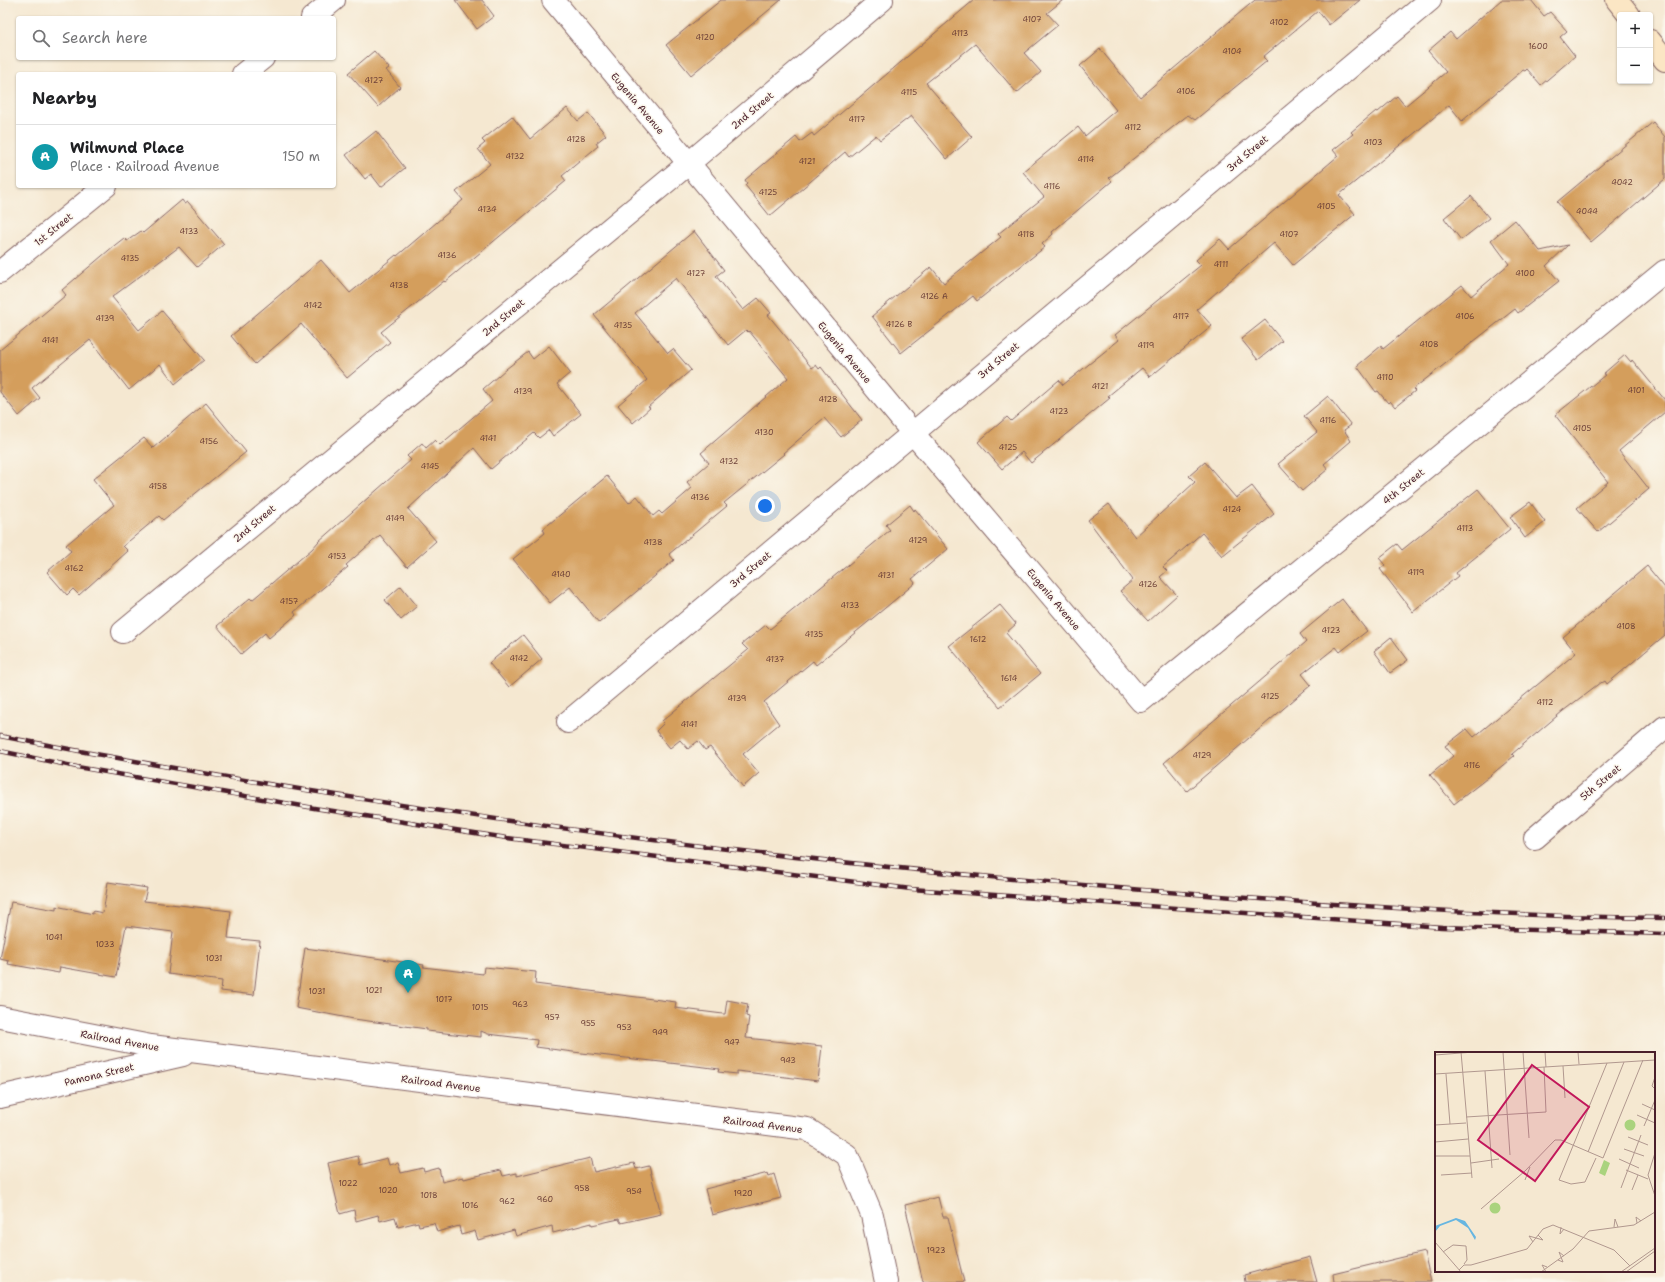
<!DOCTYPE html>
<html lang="en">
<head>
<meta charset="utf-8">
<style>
  :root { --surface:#fff; --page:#f6f6f6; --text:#202124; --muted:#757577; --line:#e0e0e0; --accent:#c8321e }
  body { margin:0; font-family:"Shantell Sans",sans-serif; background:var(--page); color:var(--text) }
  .controls { position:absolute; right:12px; top:12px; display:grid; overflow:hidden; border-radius:4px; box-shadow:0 1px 3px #0004 }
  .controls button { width:36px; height:36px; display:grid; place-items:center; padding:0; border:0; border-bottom:1px solid var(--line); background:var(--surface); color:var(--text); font:20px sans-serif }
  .you { position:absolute; left:765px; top:506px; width:14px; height:14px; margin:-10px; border:3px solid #fff; border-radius:50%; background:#1a73e8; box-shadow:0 0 0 6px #1a73e833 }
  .badge { display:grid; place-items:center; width:26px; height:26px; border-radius:50%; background:var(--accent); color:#fff; font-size:13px; font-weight:700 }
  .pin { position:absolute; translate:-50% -33px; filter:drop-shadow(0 1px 2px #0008) }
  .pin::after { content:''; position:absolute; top:21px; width:14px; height:12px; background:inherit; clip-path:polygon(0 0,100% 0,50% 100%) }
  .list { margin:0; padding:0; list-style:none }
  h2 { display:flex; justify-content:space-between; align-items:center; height:52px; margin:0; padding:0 16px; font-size:17px }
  h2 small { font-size:13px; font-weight:400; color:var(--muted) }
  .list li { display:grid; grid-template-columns:26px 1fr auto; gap:12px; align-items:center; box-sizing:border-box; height:64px; padding:0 16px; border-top:1px solid var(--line) }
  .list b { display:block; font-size:15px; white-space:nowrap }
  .list p { margin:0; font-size:13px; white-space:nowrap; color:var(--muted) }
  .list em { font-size:13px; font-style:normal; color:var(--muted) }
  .icon { flex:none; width:22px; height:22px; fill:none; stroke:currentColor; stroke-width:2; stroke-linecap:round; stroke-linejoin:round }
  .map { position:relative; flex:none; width:1665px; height:1282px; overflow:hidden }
  .search { position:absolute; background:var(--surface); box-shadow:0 1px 3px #0004; left:16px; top:16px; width:320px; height:44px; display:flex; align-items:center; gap:10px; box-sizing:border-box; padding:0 14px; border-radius:4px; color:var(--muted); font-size:15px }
  .panel { position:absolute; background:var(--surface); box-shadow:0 1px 3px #0004; left:16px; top:72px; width:320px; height:116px; border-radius:4px }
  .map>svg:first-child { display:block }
  .building { fill:#d49e5b }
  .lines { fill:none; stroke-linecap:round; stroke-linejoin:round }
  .street-casing { stroke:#866565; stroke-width:24 }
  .secondary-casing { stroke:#866565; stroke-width:24 }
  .street { stroke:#fff; stroke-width:22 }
  .secondary { stroke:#fbe6c4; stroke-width:22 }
  .rail-casing { stroke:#4a1f2b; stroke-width:4.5 }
  .rail { stroke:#fbf7ec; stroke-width:3; stroke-dasharray:9; stroke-linecap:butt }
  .labels { text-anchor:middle; stroke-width:3; stroke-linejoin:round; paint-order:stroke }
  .number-label { font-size:8px; fill:#6c3f37 }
  .street-label { font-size:10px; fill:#4a1f2b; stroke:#fbf7ec }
  .inset-road { fill:none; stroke:#b1988f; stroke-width:1 }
  .view { fill:#c2185b; fill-opacity:0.15; stroke:#c2185b; stroke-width:2 }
  .inset-edge { fill:none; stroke:#4a1f2b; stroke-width:2 }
</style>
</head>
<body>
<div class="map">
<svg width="1665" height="1282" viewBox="0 0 1665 1282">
  <rect width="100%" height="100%" fill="#fbf7ec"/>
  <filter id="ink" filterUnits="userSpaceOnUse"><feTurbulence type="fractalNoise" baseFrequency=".025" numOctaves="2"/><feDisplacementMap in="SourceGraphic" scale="8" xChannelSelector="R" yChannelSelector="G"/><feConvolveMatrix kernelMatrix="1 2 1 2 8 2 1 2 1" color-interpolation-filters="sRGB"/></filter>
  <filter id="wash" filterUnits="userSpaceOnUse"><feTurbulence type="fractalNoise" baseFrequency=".012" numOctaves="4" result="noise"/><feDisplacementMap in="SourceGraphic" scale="16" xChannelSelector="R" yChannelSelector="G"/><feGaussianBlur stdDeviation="0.9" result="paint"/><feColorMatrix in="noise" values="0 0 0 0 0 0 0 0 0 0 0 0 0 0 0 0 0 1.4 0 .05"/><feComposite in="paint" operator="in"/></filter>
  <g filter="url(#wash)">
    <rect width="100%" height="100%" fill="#f5e8d1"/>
    <g id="blocks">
      <!-- building -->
      <g class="building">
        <polygon points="455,0 482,0 494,16 477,29"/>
        <polygon points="721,0 781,0 691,75 666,45"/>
        <polygon points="974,0 1063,0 1047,13 1058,25 1024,53 1041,72 1017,93 975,44 926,83 972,137 947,159 911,116 880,140 876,135 849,157 845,152 770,216 745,185 747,183 745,180 796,137 800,142 812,133 814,136"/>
        <polygon points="1255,0 1360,0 1329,25 1318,11 1263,57 1267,61 1195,120 1188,115 1109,178 1112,181 1052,232 1053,234 1042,244 1045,247 977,301 973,296 901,353 872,316 931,267 944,283 1001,237 998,234 1044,197 1023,172 1078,127 1085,136 1116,110 1080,66 1100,49 1140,97"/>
        <polygon points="1501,0 1531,0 1544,16 1550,12 1567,31 1560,37 1575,56 1541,85 1527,69 1525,71 1523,70 1462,121 1449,105 1339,195 1355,214 1293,265 1274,243 1197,309 1212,326 1150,377 1142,368 1108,396 1110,398 1031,463 1022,452 1002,469 978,442 1007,417 1011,421 1059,380 1063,385 1119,340 1115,335 1201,265 1196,260 1220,239 1229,249 1338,156 1333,150 1353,134 1351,132 1370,116 1376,111 1378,112 1397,96 1405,106 1446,72 1428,51 1450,32 1456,39"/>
        <polygon points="374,51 389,68 386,70 400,87 378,107 348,73"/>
        <polygon points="567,108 578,121 588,113 606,135 596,143 598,146 562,176 566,181 445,282 444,281 381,332 390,342 347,378 301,324 255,364 231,336 321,260 350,293 396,255 397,256 463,200 456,192 490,164 478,149 485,143 482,140 512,116 530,139"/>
        <polygon points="1653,122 1665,137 1665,179 1591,242 1557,202"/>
        <polygon points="376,131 405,168 381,187 371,174 365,179 346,155"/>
        <polygon points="1471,196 1489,218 1461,240 1444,218"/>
        <polygon points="182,200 185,204 188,202 224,244 197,267 179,247 112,297 139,330 162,311 204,360 175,384 160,364 129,390 90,340 32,388 40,398 19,416 0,392 0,350 66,295 62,290 115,245 124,238 127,241 141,231 143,233"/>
        <polygon points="1515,220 1540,251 1568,245 1546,266 1559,281 1518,313 1515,309 1413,389 1415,391 1395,407 1390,401 1388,403 1378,391 1376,392 1357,366 1381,346 1383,349 1462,285 1471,296 1509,264 1491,240"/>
        <polygon points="694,231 724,270 716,276 743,310 758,298 771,313 768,315 812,368 816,365 819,369 821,367 862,420 841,437 824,418 783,453 784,454 724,503 727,506 669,554 674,560 599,623 570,587 550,603 513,559 545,533 543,529 607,476 629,503 637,496 653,516 659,511 662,514 692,488 687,482 709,463 701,453 788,378 749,331 748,332 746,330 728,345 676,278 635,313 668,353 673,349 691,370 648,407 650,408 633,423 618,405 647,380 594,315"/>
        <polygon points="1265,320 1282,341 1258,360 1241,339"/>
        <polygon points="549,346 570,373 557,384 581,414 553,436 549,430 539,438 534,433 491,469 474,448 408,509 436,541 407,567 380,535 346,565 348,567 294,612 296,615 269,638 265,633 241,654 217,626 250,598 252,600 312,549 319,541 402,468 411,460 407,456 422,443 426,448 435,440 440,445 492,401 483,389 506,369 528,352 533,359"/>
        <polygon points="1625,355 1631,362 1632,360 1665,400 1665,412 1619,451 1649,489 1598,532 1577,508 1608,482 1555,415 1605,375 1603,374"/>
        <polygon points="1328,396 1351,425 1344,430 1351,441 1324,464 1328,469 1302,491 1278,464 1317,432 1304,416"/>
        <polygon points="206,403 246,452 163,520 159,516 123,546 128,551 79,595 73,589 67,595 47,572 71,551 66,545 114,505 93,479 144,438 153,448"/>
        <polygon points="1205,462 1236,498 1252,486 1274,514 1222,556 1202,533 1163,567 1167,571 1160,577 1177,595 1148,621 1120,591 1133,580 1088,520 1109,504 1135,537 1195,482 1189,476"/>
        <polygon points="1478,489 1510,529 1456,573 1458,576 1413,612 1380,569 1385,565 1379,558 1397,544 1402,550"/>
        <polygon points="1530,502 1545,522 1525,538 1510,517"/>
        <polygon points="910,505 914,511 915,509 948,549 912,579 915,583 879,613 816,665 813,661 764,702 779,724 743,754 759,773 743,787 710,747 705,750 698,741 688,749 680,740 670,748 656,731 664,723 662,721 748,650 742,644 766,625 770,629 854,560 890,530 886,525"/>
        <polygon points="1647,566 1665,588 1665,635 1607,684 1605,681 1602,683 1601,682 1563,711 1512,754 1514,756 1491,775 1454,804 1430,775 1453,756 1445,746 1467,729 1474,737 1576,653 1563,637"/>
        <polygon points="401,586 417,606 401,620 385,600"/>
        <polygon points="1342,599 1367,631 1340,652 1336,647 1302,674 1311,685 1187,791 1164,763 1306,642 1300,634"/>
        <polygon points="1000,605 1016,624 1006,633 1040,674 1000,707 949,646"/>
        <polygon points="523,635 542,659 509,687 489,663"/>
        <polygon points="1391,637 1408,660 1390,673 1374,651"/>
        <polygon points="108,882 147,888 144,901 231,911 228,938 260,941 254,995 221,991 222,981 168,974 173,932 126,926 116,977 60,967 59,973 8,964 9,961 0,959 11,902 56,910 56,906 93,914 93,911 103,913"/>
        <polygon points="305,948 424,965 423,967 483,974 484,967 536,972 535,984 676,1002 675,1008 723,1014 725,1014 727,1000 748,1004 746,1016 749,1017 746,1038 822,1046 818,1081 737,1071 737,1074 718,1072 719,1069 705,1067 573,1052 536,1047 537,1040 488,1034 481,1031 481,1037 427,1031 427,1029 354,1019 296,1008"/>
        <polygon points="358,1156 360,1165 387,1158 389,1165 398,1163 401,1173 423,1168 424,1172 439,1168 442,1182 463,1177 464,1179 501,1170 503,1176 517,1173 517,1176 590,1158 594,1172 634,1163 636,1169 649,1166 661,1214 621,1223 619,1219 592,1225 592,1223 553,1233 552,1226 516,1236 514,1230 478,1240 475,1231 461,1235 459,1226 437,1232 434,1223 419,1226 418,1222 398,1227 395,1217 380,1221 378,1215 356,1221 354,1210 340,1214 328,1163"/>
        <polygon points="768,1173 769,1176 774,1174 781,1198 712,1215 705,1189"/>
        <polygon points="938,1197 943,1217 948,1217 964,1282 923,1282 905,1205"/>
        <polygon points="1424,1252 1431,1282 1334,1282 1333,1274"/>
        <polygon points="1310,1257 1317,1282 1245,1282 1244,1275"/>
      </g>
    </g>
  </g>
  <g filter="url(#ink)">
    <use href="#blocks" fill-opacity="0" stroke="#866565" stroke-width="1"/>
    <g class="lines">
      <!-- street casing -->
      <g class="street-casing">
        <g id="street">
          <polyline points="553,0 912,432 1141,701 1665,271"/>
          <polyline points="312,18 334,0"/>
          <polyline points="243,74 263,58"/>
          <polyline points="0,272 106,186"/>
          <polyline points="123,632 688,164 882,0"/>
          <polyline points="568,722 1430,0"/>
          <polyline points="1535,838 1665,727"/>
          <polyline points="0,1017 151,1046 807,1129 847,1155 872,1215 886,1282"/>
          <polyline points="0,1097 183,1055"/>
        </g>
      </g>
      <!-- secondary casing -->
      <g class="secondary-casing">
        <g id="secondary">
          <polyline points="1617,0 1629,15"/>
          <polyline points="1650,41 1665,60"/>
        </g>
      </g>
      <!-- street -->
      <use href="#street" class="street"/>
      <!-- secondary -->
      <use href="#secondary" class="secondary"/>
      <!-- rail casing -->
      <g class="rail-casing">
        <g id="rail">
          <path d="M0 736C378 809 759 860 1143 890 1317 904 1491 916 1665 918"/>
          <polyline points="0,751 77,767 314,808 507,838 911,889 1442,927 1665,934"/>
        </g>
      </g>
      <!-- rail -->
      <use href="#rail" class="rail"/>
    </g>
  </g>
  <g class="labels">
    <!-- number labels -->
    <g class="number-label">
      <text x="1032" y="22">4107</text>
      <text x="1279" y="25">4102</text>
      <text x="960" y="36">4113</text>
      <text x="705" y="40">4120</text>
      <text x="1538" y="49">1600</text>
      <text x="1232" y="54">4104</text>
      <text x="374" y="83">4127</text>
      <text x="1186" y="94">4106</text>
      <text x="909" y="95">4115</text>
      <text x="857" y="122">4117</text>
      <text x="1133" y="130">4112</text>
      <text x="576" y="142">4128</text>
      <text x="1373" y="145">4103</text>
      <text x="515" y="159">4132</text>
      <text x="1086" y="162">4114</text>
      <text x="807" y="164">4121</text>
      <text x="1622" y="185">4042</text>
      <text x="1052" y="189">4116</text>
      <text x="768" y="195">4125</text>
      <text x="1326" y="209">4105</text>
      <text x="487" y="212">4134</text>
      <text x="1587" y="214">4044</text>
      <text x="189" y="234">4133</text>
      <text x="1026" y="237">4118</text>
      <text x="1289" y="237">4107</text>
      <text x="447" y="258">4136</text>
      <text x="130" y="261">4135</text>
      <text x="1221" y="267">4111</text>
      <text x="696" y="276">4127</text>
      <text x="1525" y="276">4100</text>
      <text x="399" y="288">4138</text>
      <text x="934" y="299">4126 A</text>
      <text x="313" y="308">4142</text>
      <text x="1181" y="319">4117</text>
      <text x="1465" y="319">4106</text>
      <text x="105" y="321">4139</text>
      <text x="899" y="327">4126 B</text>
      <text x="623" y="328">4135</text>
      <text x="50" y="343">4141</text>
      <text x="1429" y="347">4108</text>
      <text x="1146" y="348">4119</text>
      <text x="1385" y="380">4110</text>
      <text x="1100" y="389">4121</text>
      <text x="1636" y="393">4101</text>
      <text x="523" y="394">4139</text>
      <text x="828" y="402">4128</text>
      <text x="1059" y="414">4123</text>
      <text x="1328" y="423">4116</text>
      <text x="1582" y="431">4105</text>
      <text x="764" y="435">4130</text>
      <text x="488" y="441">4141</text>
      <text x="209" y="444">4156</text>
      <text x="1008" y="450">4125</text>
      <text x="729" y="464">4132</text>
      <text x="430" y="469">4145</text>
      <text x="158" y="489">4158</text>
      <text x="700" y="500">4136</text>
      <text x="1232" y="512">4124</text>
      <text x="395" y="521">4149</text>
      <text x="1465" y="531">4113</text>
      <text x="918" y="543">4129</text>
      <text x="653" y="545">4138</text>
      <text x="337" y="559">4153</text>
      <text x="74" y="571">4162</text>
      <text x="1416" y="575">4119</text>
      <text x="561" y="577">4140</text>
      <text x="886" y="578">4131</text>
      <text x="1148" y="587">4126</text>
      <text x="289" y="604">4157</text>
      <text x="850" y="608">4133</text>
      <text x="1626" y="629">4108</text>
      <text x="1331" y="633">4123</text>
      <text x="814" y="637">4135</text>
      <text x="978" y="642">1612</text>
      <text x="519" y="661">4142</text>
      <text x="775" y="662">4137</text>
      <text x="1009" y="681">1614</text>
      <text x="1270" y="699">4125</text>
      <text x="737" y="701">4139</text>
      <text x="1545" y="705">4112</text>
      <text x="689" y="727">4141</text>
      <text x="1202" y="758">4129</text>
      <text x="1472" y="768">4116</text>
      <text x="54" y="940">1041</text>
      <text x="105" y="947">1033</text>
      <text x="214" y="961">1031</text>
      <text x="374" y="993">1021</text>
      <text x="317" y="994">1031</text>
      <text x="444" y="1002">1017</text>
      <text x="520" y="1007">963</text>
      <text x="480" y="1010">1015</text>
      <text x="552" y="1020">957</text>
      <text x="588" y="1026">955</text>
      <text x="624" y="1030">953</text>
      <text x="660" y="1035">949</text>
      <text x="732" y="1045">947</text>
      <text x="788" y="1063">943</text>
      <text x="348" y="1186">1022</text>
      <text x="582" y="1191">958</text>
      <text x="388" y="1193">1020</text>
      <text x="634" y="1194">954</text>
      <text x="743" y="1196">1920</text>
      <text x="429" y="1198">1018</text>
      <text x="545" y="1202">960</text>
      <text x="507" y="1204">962</text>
      <text x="470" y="1208">1016</text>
      <text x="936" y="1253">1923</text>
    </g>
    <!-- street labels -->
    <g class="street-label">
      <text transform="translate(638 103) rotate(50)" y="4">Eugenia Avenue</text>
      <text transform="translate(752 110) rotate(-40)" y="4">2nd Street</text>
      <text transform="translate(1247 153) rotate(-40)" y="4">3rd Street</text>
      <text transform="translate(53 229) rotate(-39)" y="4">1st Street</text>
      <text transform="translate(503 317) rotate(-40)" y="4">2nd Street</text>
      <text transform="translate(845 352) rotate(50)" y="4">Eugenia Avenue</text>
      <text transform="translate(998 360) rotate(-40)" y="4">3rd Street</text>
      <text transform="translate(1403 486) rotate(-39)" y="4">4th Street</text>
      <text transform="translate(254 523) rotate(-40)" y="4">2nd Street</text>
      <text transform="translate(750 569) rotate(-40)" y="4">3rd Street</text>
      <text transform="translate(1054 599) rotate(50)" y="4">Eugenia Avenue</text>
      <text transform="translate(1600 782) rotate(-40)" y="4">5th Street</text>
      <text transform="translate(120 1040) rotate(10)" y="4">Railroad Avenue</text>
      <text transform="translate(99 1074) rotate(-13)" y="4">Pamona Street</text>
      <text transform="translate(441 1083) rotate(7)" y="4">Railroad Avenue</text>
      <text transform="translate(763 1124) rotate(7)" y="4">Railroad Avenue</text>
    </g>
  </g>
  <!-- overview -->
  <g transform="translate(1435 1052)">
    <rect width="220" height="220" fill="#f5e8d1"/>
    <path d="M189.5 73a5.5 5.5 0 1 1 11 0a5.5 5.5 0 1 1-11 0ZM169 108 175 111 170 124 164 121ZM54.5 156a5.5 5.5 0 1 1 11 0a5.5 5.5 0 1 1-11 0Z" fill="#aad37e"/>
    <path d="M21 166 30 169 41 185 40 188 33 176 21 168 5 174 0 180V174Z" fill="#67b6e1"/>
    <path class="inset-road" d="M26 0 37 126M68 0 75 103M88 0 94 86M110 0 111 15M143 0 144 12M0 3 39 0M128 14 130 46M50 19 57 116M0 22 220 8M11 22 15 72M220 25 217 34 220 37M207 52 220 58M202 63 220 71M31 65 111 60 109 15M0 73 31 71M209 74 220 48M193 85 213 93M0 90 33 87M189 97 209 104M153 100 189 10M220 101 213 123 220 144M0 104H35M161 106 150 130 136 132 124 128 172 11M184 107 204 116M36 111 64 107M191 118 213 127M6 123 37 121M90 128 95 115M186 136 206 83M197 138 203 123M46 157 90 119 120 88H126L168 106 208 8M202 171 201 165 206 169M126 175 125 182 129 177M179 175 180 167 183 175M0 190 26 220M98 190 94 184 108 188 103 183M8 200 18 193 31 194 32 208 29 212M123 208 128 210 124 200 129 204M24 218 29 213H36L92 197 108 177 118 173 179 198 195 214M106 220 138 197 154 179 199 173 220 160M111 220 107 213 112 215M186 220 220 196M191 220 220 199"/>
    <path class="view" d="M97 13 154 55 100 129 43 88Z"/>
    <rect width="220" height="220" class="inset-edge"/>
  </g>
</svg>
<div class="controls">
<button>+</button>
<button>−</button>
</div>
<div class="you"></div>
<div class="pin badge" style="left:408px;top:993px;background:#0f9aa8">A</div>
<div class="search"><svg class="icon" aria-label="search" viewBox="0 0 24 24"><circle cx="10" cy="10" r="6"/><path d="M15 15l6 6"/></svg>Search here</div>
<section class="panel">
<h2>Nearby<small></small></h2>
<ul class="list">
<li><span class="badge" style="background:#0f9aa8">A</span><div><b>Wilmund Place</b><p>Place · Railroad Avenue</p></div><em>150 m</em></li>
</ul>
</section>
</div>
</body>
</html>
